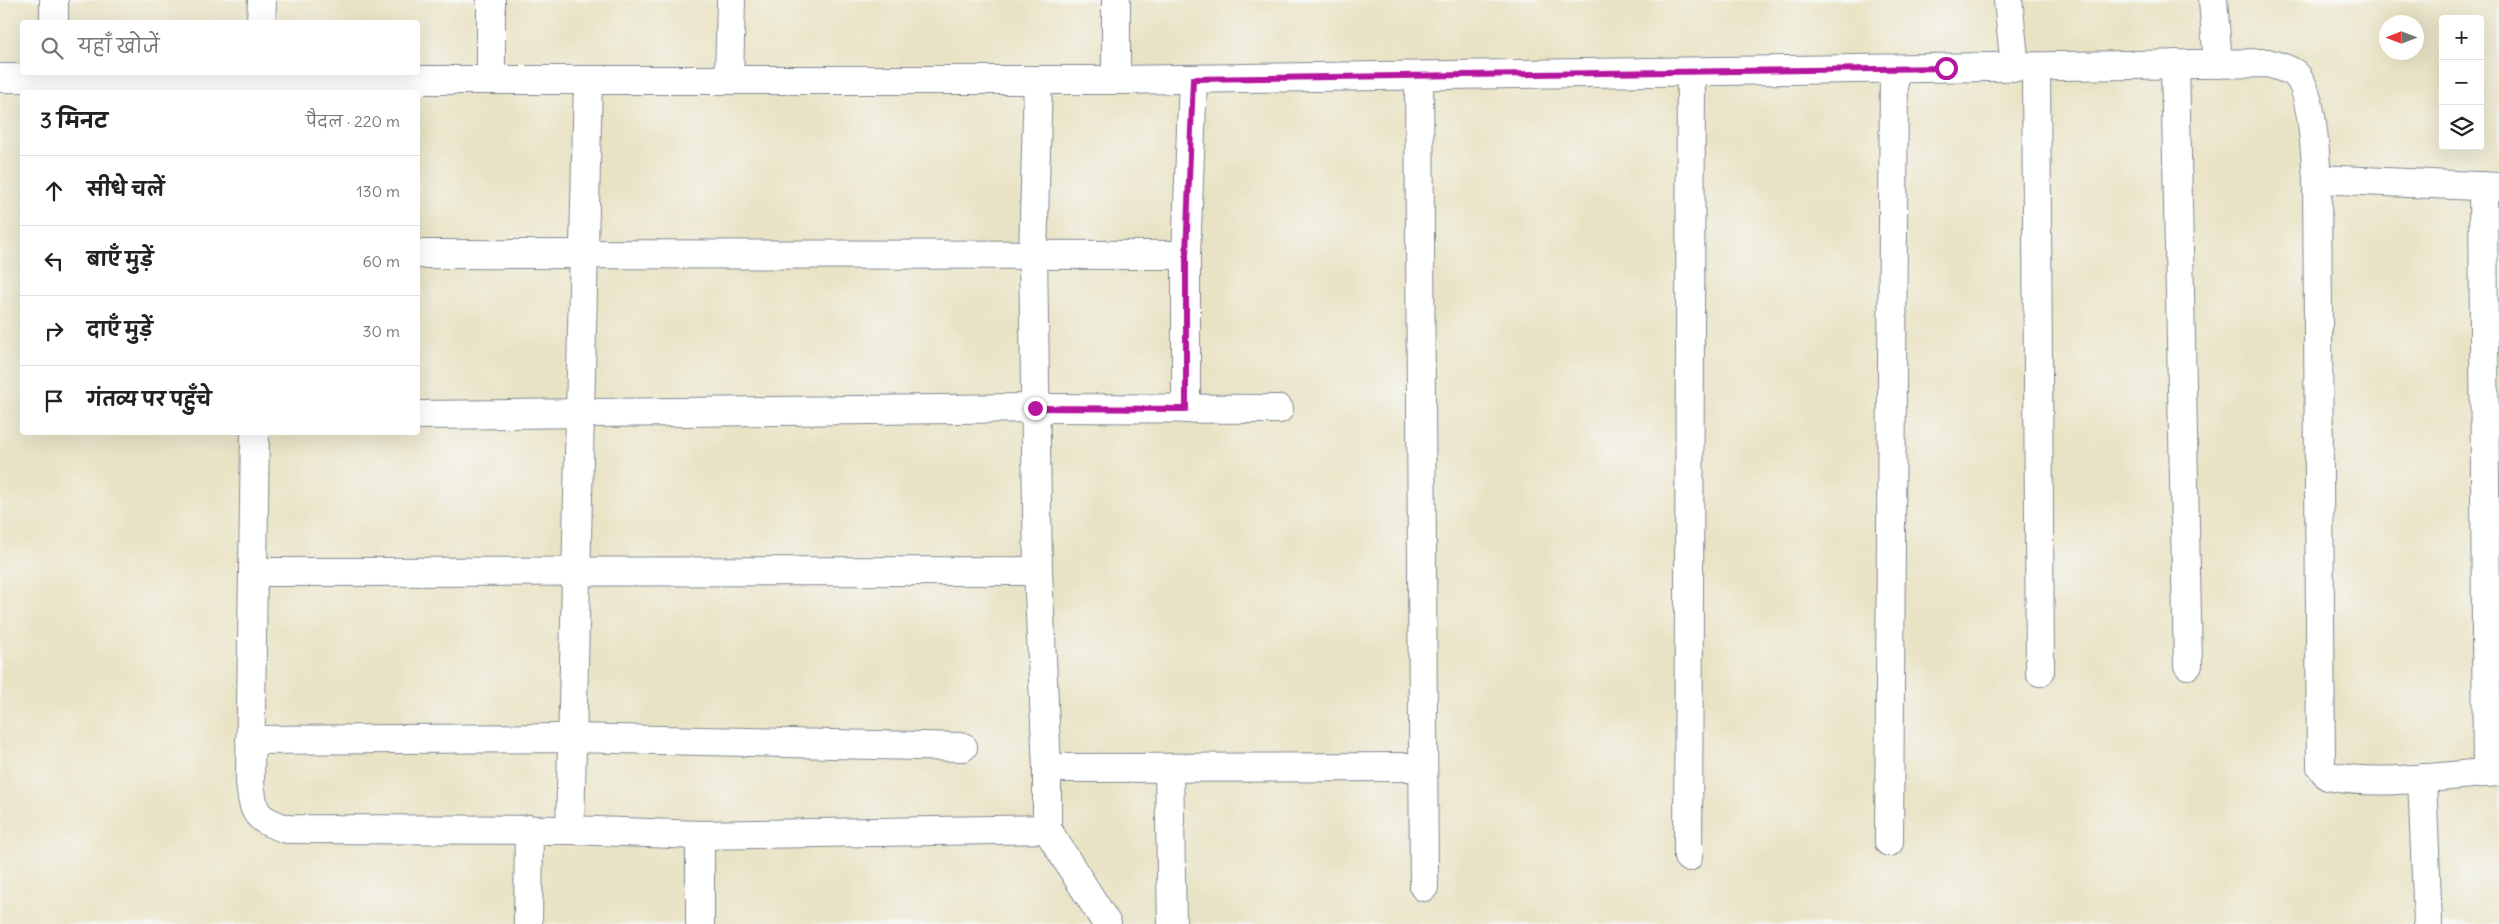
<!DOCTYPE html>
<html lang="hi">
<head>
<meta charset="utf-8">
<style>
  :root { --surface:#fff; --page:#f6f6f6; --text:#222; --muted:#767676; --line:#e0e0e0 }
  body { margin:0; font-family:Delius,"Playpen Sans Deva",sans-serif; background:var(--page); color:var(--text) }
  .controls { position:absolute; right:15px; top:15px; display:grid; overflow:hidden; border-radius:5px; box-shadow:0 5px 20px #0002 }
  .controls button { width:45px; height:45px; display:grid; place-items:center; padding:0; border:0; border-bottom:1px solid var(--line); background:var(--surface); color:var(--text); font:25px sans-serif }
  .compass { position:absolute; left:2379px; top:15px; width:45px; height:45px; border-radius:50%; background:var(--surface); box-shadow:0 5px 20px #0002; rotate:270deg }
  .stop { position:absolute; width:15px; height:15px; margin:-11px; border:4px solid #b5179e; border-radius:50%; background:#fff }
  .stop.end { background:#b5179e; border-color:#fff; box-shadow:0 1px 5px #0008 }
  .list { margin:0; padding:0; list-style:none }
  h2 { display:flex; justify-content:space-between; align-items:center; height:65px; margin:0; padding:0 20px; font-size:21px }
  h2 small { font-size:16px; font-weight:400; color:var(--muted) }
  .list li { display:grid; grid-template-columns:32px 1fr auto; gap:15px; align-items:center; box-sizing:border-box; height:70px; padding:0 20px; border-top:1px solid var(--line) }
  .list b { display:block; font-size:19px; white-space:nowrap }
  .list em { font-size:16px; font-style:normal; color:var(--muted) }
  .icon { flex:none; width:28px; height:28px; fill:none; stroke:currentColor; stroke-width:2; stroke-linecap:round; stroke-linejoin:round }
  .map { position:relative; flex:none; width:2499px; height:924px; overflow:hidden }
  .search { position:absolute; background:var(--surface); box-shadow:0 5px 20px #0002; left:20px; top:20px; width:400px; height:55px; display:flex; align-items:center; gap:12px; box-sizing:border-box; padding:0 18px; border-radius:5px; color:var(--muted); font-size:19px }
  .panel { position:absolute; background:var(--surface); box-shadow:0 5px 20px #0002; left:20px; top:90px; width:400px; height:345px; border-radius:5px }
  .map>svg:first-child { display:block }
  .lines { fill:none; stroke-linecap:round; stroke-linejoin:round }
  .minor-casing { stroke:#828992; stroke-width:30 }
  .minor { stroke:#fff; stroke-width:28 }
  .route { stroke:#b5179e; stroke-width:6 }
</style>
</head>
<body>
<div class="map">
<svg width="2499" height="924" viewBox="0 0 2499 924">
  <rect width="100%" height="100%" fill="#f6f6f2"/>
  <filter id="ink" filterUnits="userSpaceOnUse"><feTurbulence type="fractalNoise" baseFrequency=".02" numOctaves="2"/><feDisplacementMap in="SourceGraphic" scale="10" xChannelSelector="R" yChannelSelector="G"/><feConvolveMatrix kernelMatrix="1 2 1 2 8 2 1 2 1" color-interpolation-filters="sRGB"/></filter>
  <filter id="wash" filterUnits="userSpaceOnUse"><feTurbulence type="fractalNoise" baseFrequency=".0096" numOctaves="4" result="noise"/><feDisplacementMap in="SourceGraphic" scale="20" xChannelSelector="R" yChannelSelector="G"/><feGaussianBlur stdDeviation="1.12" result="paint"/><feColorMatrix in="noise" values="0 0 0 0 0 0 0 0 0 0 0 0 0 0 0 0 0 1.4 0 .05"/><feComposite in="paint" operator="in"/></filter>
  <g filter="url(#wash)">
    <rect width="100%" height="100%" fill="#e9e3c5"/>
  </g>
  <g filter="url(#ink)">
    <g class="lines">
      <!-- minor casing -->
      <g class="minor-casing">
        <g id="minor">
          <polyline points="54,0 54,22"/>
          <polyline points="2008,0 2015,67"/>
          <polyline points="2213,0 2218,64"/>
          <polyline points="261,22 262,0"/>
          <polyline points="2175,64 2188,665"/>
          <polyline points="2036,67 2040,672"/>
          <polyline points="1419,76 1424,887"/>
          <path d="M0 78 201 80H1116L2268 63C2276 66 2287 68 2294 73 2313 87 2315 156 2317 179L2499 187"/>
          <polyline points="491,80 491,0"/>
          <polyline points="729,80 731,0"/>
          <polyline points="1116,80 1116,0"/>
          <path d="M2317 179 2321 767 2328 776C2383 787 2443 775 2499 772"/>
          <polyline points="2483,186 2487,773"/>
          <polyline points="418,254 1186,255"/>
          <polyline points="1186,409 1186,255 1193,79"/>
          <polyline points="418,415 1035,408 1279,409"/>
          <path d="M255 432 250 781C253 813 255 819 287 829L570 830 700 835 1047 829 1107 924"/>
          <polyline points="1038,571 1047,768 1047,829"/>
          <polyline points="253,572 1038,571 1033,255 1038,80"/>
          <polyline points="250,740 572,738 963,747"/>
          <polyline points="1047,768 1423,767"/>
          <polyline points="1169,768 1172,924"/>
          <polyline points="2422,778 2428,924"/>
          <polyline points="570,830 588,80"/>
          <polyline points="700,835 700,924"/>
          <polyline points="1889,842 1894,69"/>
          <polyline points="1688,857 1691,72"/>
          <polyline points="528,924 529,829"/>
        </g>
      </g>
      <!-- minor -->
      <use href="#minor" class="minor"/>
    </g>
  </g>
  <g class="lines" filter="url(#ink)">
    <!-- route -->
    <polyline class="route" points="1035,408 1186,409 1186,255 1193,79 1946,68"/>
  </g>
</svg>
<div class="controls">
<button>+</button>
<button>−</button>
<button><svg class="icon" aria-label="layers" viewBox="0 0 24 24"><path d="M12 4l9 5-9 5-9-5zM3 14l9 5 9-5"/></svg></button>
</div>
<svg class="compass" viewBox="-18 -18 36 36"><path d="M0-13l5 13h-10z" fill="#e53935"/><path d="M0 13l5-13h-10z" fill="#767676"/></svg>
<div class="stop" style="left:1946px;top:68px"></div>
<div class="stop end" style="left:1035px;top:408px"></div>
<div class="search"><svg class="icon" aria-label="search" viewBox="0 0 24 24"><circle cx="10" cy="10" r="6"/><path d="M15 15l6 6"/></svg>यहाँ खोजें</div>
<section class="panel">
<h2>3 मिनट<small>पैदल · 220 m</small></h2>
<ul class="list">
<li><svg class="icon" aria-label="ahead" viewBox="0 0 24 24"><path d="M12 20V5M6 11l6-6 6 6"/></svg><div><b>सीधे चलें</b></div><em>130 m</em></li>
<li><svg class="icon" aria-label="left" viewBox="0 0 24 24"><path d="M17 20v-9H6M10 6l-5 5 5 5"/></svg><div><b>बाएँ मुड़ें</b></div><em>60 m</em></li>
<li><svg class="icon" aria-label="right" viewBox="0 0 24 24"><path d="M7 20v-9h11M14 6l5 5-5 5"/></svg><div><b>दाएँ मुड़ें</b></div><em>30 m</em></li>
<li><svg class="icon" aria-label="arrive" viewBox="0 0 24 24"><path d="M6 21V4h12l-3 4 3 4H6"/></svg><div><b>गंतव्य पर पहुँचे</b></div></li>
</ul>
</section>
</div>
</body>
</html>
